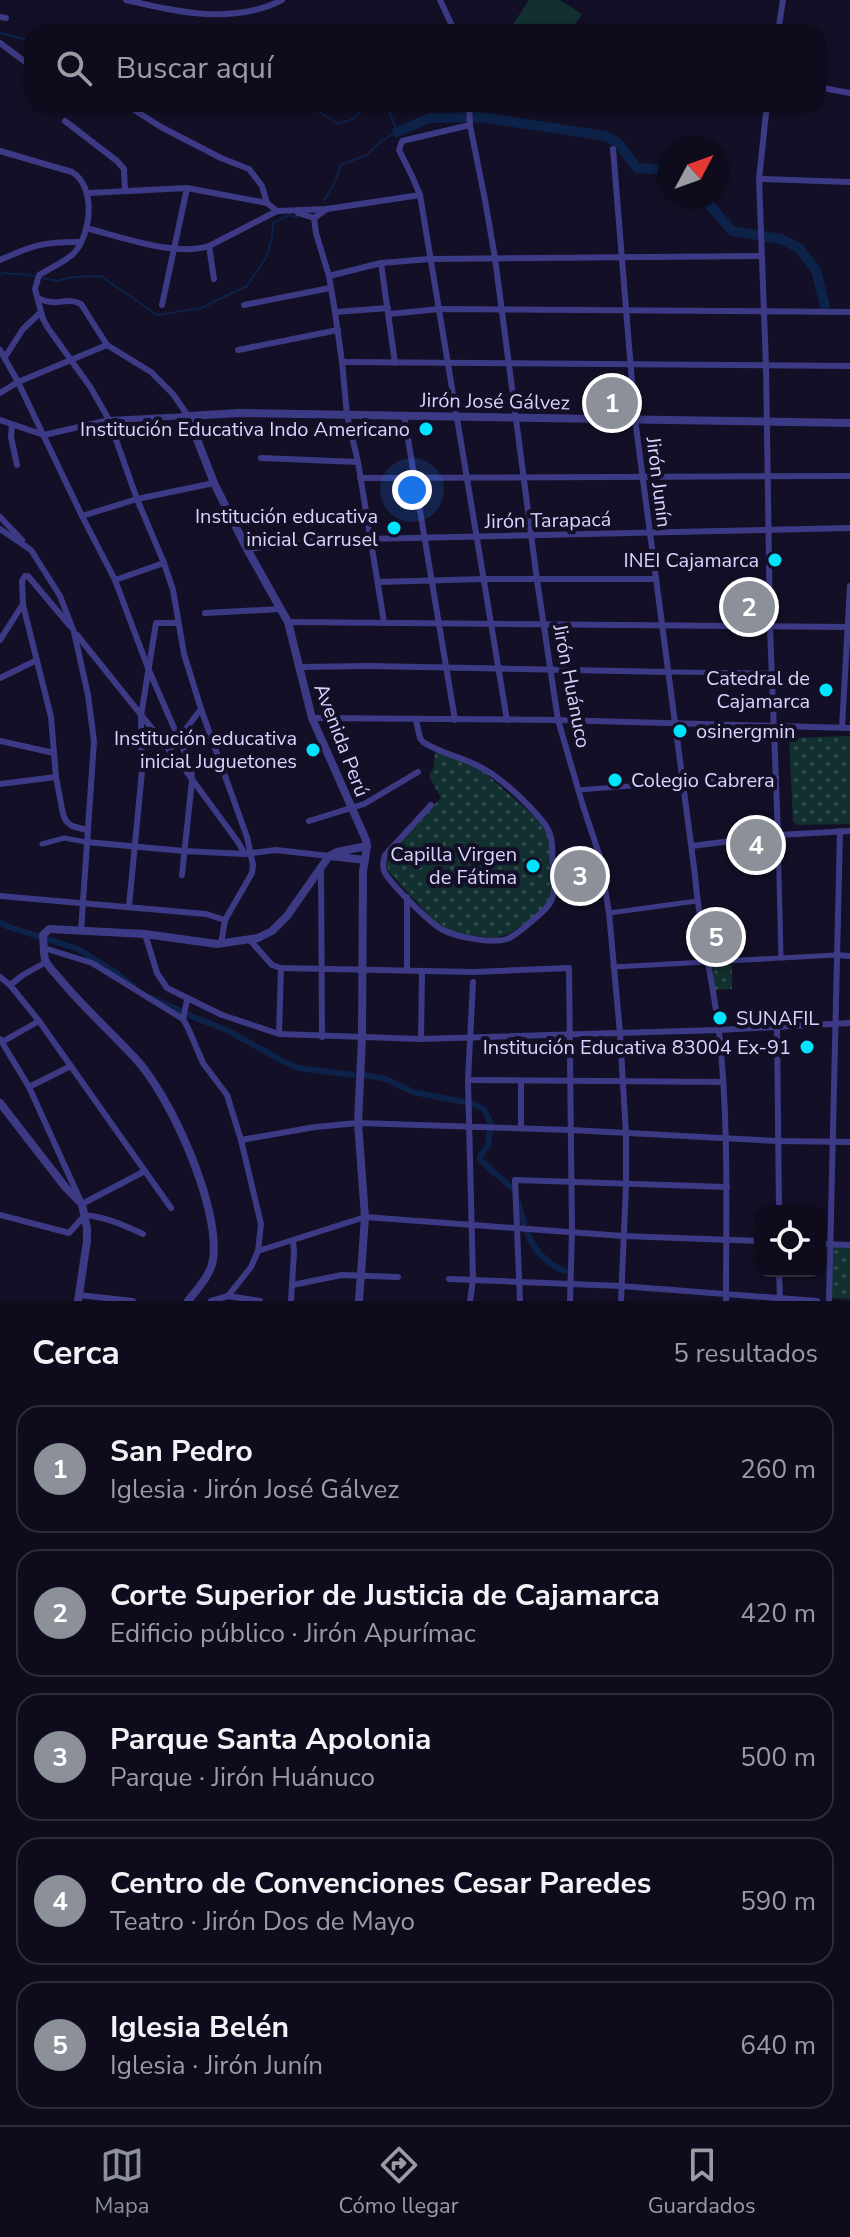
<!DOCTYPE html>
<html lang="es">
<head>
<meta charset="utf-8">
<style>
  :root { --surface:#0e0b1c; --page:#1c1929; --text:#f1f3f6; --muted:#9b9ba3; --line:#2e2b3b; --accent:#8c9099 }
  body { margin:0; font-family:"Nunito Sans",sans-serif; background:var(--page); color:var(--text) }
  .controls { position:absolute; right:24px; bottom:24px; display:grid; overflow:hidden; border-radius:16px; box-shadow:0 2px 6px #0004 }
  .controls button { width:72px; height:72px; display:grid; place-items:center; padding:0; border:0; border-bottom:2px solid var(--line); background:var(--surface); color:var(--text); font:40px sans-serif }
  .compass { position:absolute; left:658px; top:136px; width:72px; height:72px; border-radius:50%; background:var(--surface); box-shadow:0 2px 6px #0004; rotate:49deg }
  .you { position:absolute; left:412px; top:490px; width:28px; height:28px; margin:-20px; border:6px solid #fff; border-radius:50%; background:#1a73e8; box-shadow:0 0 0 12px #1a73e833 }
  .badge { display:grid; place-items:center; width:52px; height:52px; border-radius:50%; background:var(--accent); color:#fff; font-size:26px; font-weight:700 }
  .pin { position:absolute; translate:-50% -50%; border:4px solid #fff; box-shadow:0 2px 8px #0006 }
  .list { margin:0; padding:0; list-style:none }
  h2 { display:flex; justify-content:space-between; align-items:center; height:104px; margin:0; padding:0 32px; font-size:34px }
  h2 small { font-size:26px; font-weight:400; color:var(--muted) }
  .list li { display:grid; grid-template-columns:52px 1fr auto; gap:24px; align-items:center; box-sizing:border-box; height:128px; margin:0 16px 16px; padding:0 16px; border:2px solid var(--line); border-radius:24px }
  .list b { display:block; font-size:30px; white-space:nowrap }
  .list p { margin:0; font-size:26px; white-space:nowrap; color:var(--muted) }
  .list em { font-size:26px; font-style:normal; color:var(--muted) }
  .icon { flex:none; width:44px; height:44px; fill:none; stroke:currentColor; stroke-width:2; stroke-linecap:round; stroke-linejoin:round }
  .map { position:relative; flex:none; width:850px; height:1301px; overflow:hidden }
  .search { position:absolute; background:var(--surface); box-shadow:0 2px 6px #0004; left:24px; right:24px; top:24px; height:88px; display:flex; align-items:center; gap:20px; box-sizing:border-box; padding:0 28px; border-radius:24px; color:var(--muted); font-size:30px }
  .sheet { height:824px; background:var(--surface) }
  nav { display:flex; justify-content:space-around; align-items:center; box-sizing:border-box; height:112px; border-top:2px solid var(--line); background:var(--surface); font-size:22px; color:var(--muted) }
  nav a { display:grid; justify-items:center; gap:4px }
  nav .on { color:var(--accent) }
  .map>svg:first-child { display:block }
  .park { fill:url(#park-dots) }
  .pitch { fill:#12302f }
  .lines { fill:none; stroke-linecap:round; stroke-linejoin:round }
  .stream { stroke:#0c2248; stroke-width:2 }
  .canal { stroke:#0c2248; stroke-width:6 }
  .river { stroke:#0c2248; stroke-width:10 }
  .pedestrian { stroke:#3d3a85; stroke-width:5 }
  .minor { stroke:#3d3a85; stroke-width:6 }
  .tertiary { stroke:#3d3a85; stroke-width:8 }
  .poi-dot { fill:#00e5ff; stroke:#130f26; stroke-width:3 }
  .labels { text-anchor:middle; stroke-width:8; stroke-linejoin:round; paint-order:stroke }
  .street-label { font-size:20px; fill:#d9d4ff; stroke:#130f26 }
  .poi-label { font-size:20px; fill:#d9d4ff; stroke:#130f26; text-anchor:end }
</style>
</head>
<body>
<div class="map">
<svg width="850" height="1301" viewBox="0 0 850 1301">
  <defs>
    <pattern id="park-dots" width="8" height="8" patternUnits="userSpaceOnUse" patternTransform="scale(2)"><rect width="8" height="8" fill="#12302f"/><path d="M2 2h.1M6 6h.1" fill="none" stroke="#344d4e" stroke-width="1.8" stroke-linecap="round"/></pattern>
  </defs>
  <rect width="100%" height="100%" fill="#130f26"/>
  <!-- park -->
  <g class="park">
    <polygon points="850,736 850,824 797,825 793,821 789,738"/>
    <path d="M435 751 483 771 540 821 550 837 552 881 550 899 536 915 511 933 494 938 462 934 444 929 432 919 389 872 386 864C399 838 421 818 441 798L429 776 434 767Z"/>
    <polygon points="585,859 590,892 576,894 570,860"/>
    <polygon points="732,964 732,989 715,990 712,965"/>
    <polygon points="833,1246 850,1247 850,1299 831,1298"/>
  </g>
  <!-- pitch -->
  <polygon class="pitch" points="529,0 560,0 582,14 570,32 508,32"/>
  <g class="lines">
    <!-- stream -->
    <g class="stream">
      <polyline points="0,33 32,41"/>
      <polyline points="279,104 284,107 316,110 338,124 353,119 368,104"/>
      <polyline points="324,200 333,186 341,165 367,155 380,142 397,132 389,111 382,104"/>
      <polyline points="0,275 3,273 28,275 57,281 73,277 101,276 157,315 201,308 247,286 266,258 272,238 273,223 289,215 298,218"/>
    </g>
    <!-- canal -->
    <g class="canal">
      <polyline points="0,923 9,927 78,949 115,972 133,986"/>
      <polyline points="152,998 191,1016 227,1030 286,1063 299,1068 353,1075"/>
      <polyline points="363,1075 386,1079 413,1092 464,1102"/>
      <polyline points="473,1104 484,1109 490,1122"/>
      <polyline points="490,1131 488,1145 480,1157 480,1160 512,1188"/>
      <polyline points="517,1199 524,1223"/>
      <path d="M526 1229C533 1249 546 1264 565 1271"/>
    </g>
    <!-- river -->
    <g class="river">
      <polyline points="397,132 430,118 480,117 606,136 618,143 637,168 670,170"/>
      <polyline points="702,196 732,231 781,239 799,248 816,270 825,306"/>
    </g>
    <!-- pedestrian -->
    <g class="pedestrian">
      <polyline points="669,672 773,673"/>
      <polyline points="578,790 682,782 777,778"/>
      <polyline points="778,835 781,958"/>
      <polyline points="42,844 64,838 86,842"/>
      <polyline points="609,913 697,901"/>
      <polyline points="613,967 836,955"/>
    </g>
    <!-- minor -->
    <g class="minor">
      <path d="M126 0C178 12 233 25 282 0"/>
      <polyline points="440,0 455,32"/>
      <polyline points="0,17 6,18"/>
      <polyline points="778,32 783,0"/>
      <polyline points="0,43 32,67"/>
      <polyline points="818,87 850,93"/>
      <polyline points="125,104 161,127 221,158 249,169 262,186 267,203"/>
      <polyline points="469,104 470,125 485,200 495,258 537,580 558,720 583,806 600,857 609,913 620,1033 626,1134 626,1185 621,1301"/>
      <polyline points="767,104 759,179 766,366 770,627 778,835"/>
      <polyline points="65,121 117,161 124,169 125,190"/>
      <polyline points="470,125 402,141 399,150 412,176 420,195 507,720"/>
      <path d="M613 149 635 419 695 875C699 928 713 979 719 1032 729 1122 726 1211 726 1301"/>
      <path d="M0 151 72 172C97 187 91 236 73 254 63 263 50 268 39 275L35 289 43 319 48 328 91 388 109 420 137 499 164 563 173 590 184 654 201 709 247 837 253 865 252 873 225 920"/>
      <polyline points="759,179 850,182"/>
      <polyline points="89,193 187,188 267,203 277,211 327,209 420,195"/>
      <polyline points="298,213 314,218 327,209"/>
      <polyline points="314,218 316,233 329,276 335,312 342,362 347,415 358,462 384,622"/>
      <path d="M86 228C121 237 175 257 209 246L277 211"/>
      <polyline points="209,246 214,279"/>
      <path d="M0 260C33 245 43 242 79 242"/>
      <polyline points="381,263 395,363"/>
      <polyline points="329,276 381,263 430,259 761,256"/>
      <path d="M38 298C56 308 66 296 81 304L107 345 151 372 173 394 188 416"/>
      <polyline points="162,305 187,188"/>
      <polyline points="244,305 330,288"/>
      <polyline points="335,312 388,308"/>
      <polyline points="389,314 439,309 850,312"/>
      <polyline points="0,350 18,382 82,516 115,580 148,668 191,767 192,780 182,875"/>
      <polyline points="238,350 338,330"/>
      <polyline points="5,357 23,329 41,312"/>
      <polyline points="342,362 850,366"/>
      <polyline points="0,393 18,382 107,345"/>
      <polyline points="404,415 455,720"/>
      <polyline points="0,420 44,435 109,420 188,416"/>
      <polyline points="12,425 11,437 17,465"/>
      <polyline points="261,458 358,462"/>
      <polyline points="360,478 850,476"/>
      <polyline points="82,516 137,499 214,483"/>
      <polyline points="0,517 22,540"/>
      <polyline points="0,529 31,550 60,596 74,632 88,695 94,741 81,931"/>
      <polyline points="247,549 323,540 850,528"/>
      <polyline points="115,580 164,563"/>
      <polyline points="378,582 485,579 656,579"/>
      <polyline points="23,605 51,717 56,777 63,814 66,821 72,826 87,830"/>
      <polyline points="205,613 280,609"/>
      <polyline points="288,622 850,627"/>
      <polyline points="77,635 183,767 238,842 245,854"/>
      <polyline points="0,640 23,604 22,581 25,576 28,576 70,626"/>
      <polyline points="298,667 369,666 669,672"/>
      <polyline points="0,678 37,660"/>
      <polyline points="312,718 558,720 850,728"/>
      <path d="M416 720 420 738 423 742C438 752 457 756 474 764 498 774 522 798 540 818 556 836 551 847 553 869 555 899 556 901 532 921 524 927 516 936 507 939 491 944 456 937 441 929 429 922 392 885 385 873 382 866 383 862 385 855L431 805"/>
      <polyline points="842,728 850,586"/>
      <polyline points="0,741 54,753"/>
      <polyline points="169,751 201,709"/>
      <polyline points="0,784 56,777"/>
      <polyline points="309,821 364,804 418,772"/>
      <polyline points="86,842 184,851 245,854 276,850 329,856"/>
      <polyline points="692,846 778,835 850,831"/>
      <polyline points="321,868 322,1037"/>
      <polyline points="0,896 206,914 225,920 221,944"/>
      <polyline points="129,906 142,771 141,716 156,623 178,623"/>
      <polyline points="145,934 157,973 167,988 222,1015 279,1034 421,1039 719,1030 850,1023"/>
      <polyline points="249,939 272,965 281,968 474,972 569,968 572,1232 570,1301"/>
      <polyline points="44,948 92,963 183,1019"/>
      <polyline points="836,955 850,956"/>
      <polyline points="407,970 407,897"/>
      <polyline points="0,977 10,985 39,1021 171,1208"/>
      <polyline points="10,985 23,975 46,962"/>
      <polyline points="187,1000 183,1019 188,1028 203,1063 227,1095 241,1140 261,1224 258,1251 251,1267 228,1296"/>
      <polyline points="777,1026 779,1211"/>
      <polyline points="279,1034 281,968"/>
      <polyline points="0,1039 29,1087 82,1204 145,1171"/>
      <polyline points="421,1039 422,971"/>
      <polyline points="2,1042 39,1021"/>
      <polyline points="468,1080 723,1082"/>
      <polyline points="29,1087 71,1066"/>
      <polyline points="521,1128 521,1081"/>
      <polyline points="241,1140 315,1127 358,1123 571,1130 778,1141 850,1142"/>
      <path d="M0 1215 69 1233 85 1215C106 1217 123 1225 143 1234"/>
      <polyline points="820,1244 850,1245"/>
      <polyline points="258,1251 365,1217 623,1236 760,1241"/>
      <polyline points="779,1271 780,1299"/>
      <polyline points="449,1279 621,1286 817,1301"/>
      <polyline points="292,1285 342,1275 398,1277"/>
      <polyline points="79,1295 133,1301"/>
      <polyline points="211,1301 228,1296 260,1301"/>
      <polyline points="291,1301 294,1253 293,1241"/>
      <polyline points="470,1301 473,1280 468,1080 473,982"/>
      <polyline points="520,1301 515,1180 727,1187"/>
      <polyline points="829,1301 840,831"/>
    </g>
    <!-- tertiary -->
    <g class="tertiary">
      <polyline points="330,856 365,860"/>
      <polyline points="0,1103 66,1188 82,1204 87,1228 87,1241 78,1301"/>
      <path d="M188 1301C198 1288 210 1276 213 1260 221 1208 170 1095 135 1058 110 1031 83 1007 59 978 55 973 47 966 45 959 43 951 44 942 43 935L49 929 145 934 217 944 258 938 272 931 287 916 329 856 337 852 367 846"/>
      <polyline points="359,1301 365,1217 358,1123 362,1038 363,871 367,846 366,840 312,718 288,622 247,549 214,483 188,416 240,413 850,423"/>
    </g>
  </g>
  <!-- markers -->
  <g class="poi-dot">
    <circle cx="426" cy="429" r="8"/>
    <circle cx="394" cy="528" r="8"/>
    <circle cx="775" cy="560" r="8"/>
    <circle cx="826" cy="690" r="8"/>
    <circle cx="680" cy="731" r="8"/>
    <circle cx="313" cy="750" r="8"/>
    <circle cx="615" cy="780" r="8"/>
    <circle cx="533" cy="866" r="8"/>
    <circle cx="720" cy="1018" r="8"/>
    <circle cx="807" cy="1047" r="8"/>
  </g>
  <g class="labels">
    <!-- street labels -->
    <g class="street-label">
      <text transform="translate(495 401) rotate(1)" y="7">Jirón José Gálvez</text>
      <text transform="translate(659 482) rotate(83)" y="7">Jirón Junín</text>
      <text transform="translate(548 520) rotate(-1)" y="7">Jirón Tarapacá</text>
      <text transform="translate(572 686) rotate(79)" y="7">Jirón Huánuco</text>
      <text transform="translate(342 740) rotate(69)" y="7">Avenida Perú</text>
    </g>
    <!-- poi labels -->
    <g class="poi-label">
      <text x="410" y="436">Institución Educativa Indo Americano</text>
      <text x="378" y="523">Institución educativa<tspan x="378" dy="23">inicial Carrusel</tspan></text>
      <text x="759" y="567">INEI Cajamarca</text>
      <text x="810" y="685">Catedral de<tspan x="810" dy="23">Cajamarca</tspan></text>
      <text x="696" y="738" text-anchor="start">osinergmin</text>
      <text x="297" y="745">Institución educativa<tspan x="297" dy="23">inicial Juguetones</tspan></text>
      <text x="631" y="787" text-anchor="start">Colegio Cabrera</text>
      <text x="517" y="861">Capilla Virgen<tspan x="517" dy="23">de Fátima</tspan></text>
      <text x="736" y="1025" text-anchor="start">SUNAFIL</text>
      <text x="791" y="1054">Institución Educativa 83004 Ex-91</text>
    </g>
  </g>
</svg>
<div class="controls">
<button><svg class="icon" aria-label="locate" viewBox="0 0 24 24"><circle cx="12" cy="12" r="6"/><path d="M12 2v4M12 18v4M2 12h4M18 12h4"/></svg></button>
</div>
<svg class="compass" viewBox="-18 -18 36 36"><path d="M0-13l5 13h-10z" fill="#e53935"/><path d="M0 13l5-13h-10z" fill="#9b9ba3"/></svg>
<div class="you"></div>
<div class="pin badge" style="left:612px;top:403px">1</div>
<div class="pin badge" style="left:749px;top:607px">2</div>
<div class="pin badge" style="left:580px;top:876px">3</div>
<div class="pin badge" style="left:756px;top:845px">4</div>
<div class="pin badge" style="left:716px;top:937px">5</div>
<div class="search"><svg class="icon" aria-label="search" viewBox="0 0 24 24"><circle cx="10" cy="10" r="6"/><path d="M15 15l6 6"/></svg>Buscar aquí</div>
</div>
<section class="sheet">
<h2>Cerca<small>5 resultados</small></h2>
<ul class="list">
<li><span class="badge">1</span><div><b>San Pedro</b><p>Iglesia · Jirón José Gálvez</p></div><em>260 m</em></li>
<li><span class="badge">2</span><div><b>Corte Superior de Justicia de Cajamarca</b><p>Edificio público · Jirón Apurímac</p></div><em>420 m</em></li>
<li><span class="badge">3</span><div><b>Parque Santa Apolonia</b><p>Parque · Jirón Huánuco</p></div><em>500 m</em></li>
<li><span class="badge">4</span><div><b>Centro de Convenciones Cesar Paredes</b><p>Teatro · Jirón Dos de Mayo</p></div><em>590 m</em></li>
<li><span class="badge">5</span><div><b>Iglesia Belén</b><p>Iglesia · Jirón Junín</p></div><em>640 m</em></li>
</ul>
</section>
<nav>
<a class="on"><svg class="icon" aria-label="map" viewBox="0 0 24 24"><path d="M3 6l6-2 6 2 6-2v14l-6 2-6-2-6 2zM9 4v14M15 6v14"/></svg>Mapa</a>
<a><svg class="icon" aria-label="directions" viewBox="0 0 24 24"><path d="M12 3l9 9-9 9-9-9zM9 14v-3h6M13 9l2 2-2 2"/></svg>Cómo llegar</a>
<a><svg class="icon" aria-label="saved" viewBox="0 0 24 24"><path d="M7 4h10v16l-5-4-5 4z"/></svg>Guardados</a>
</nav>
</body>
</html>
